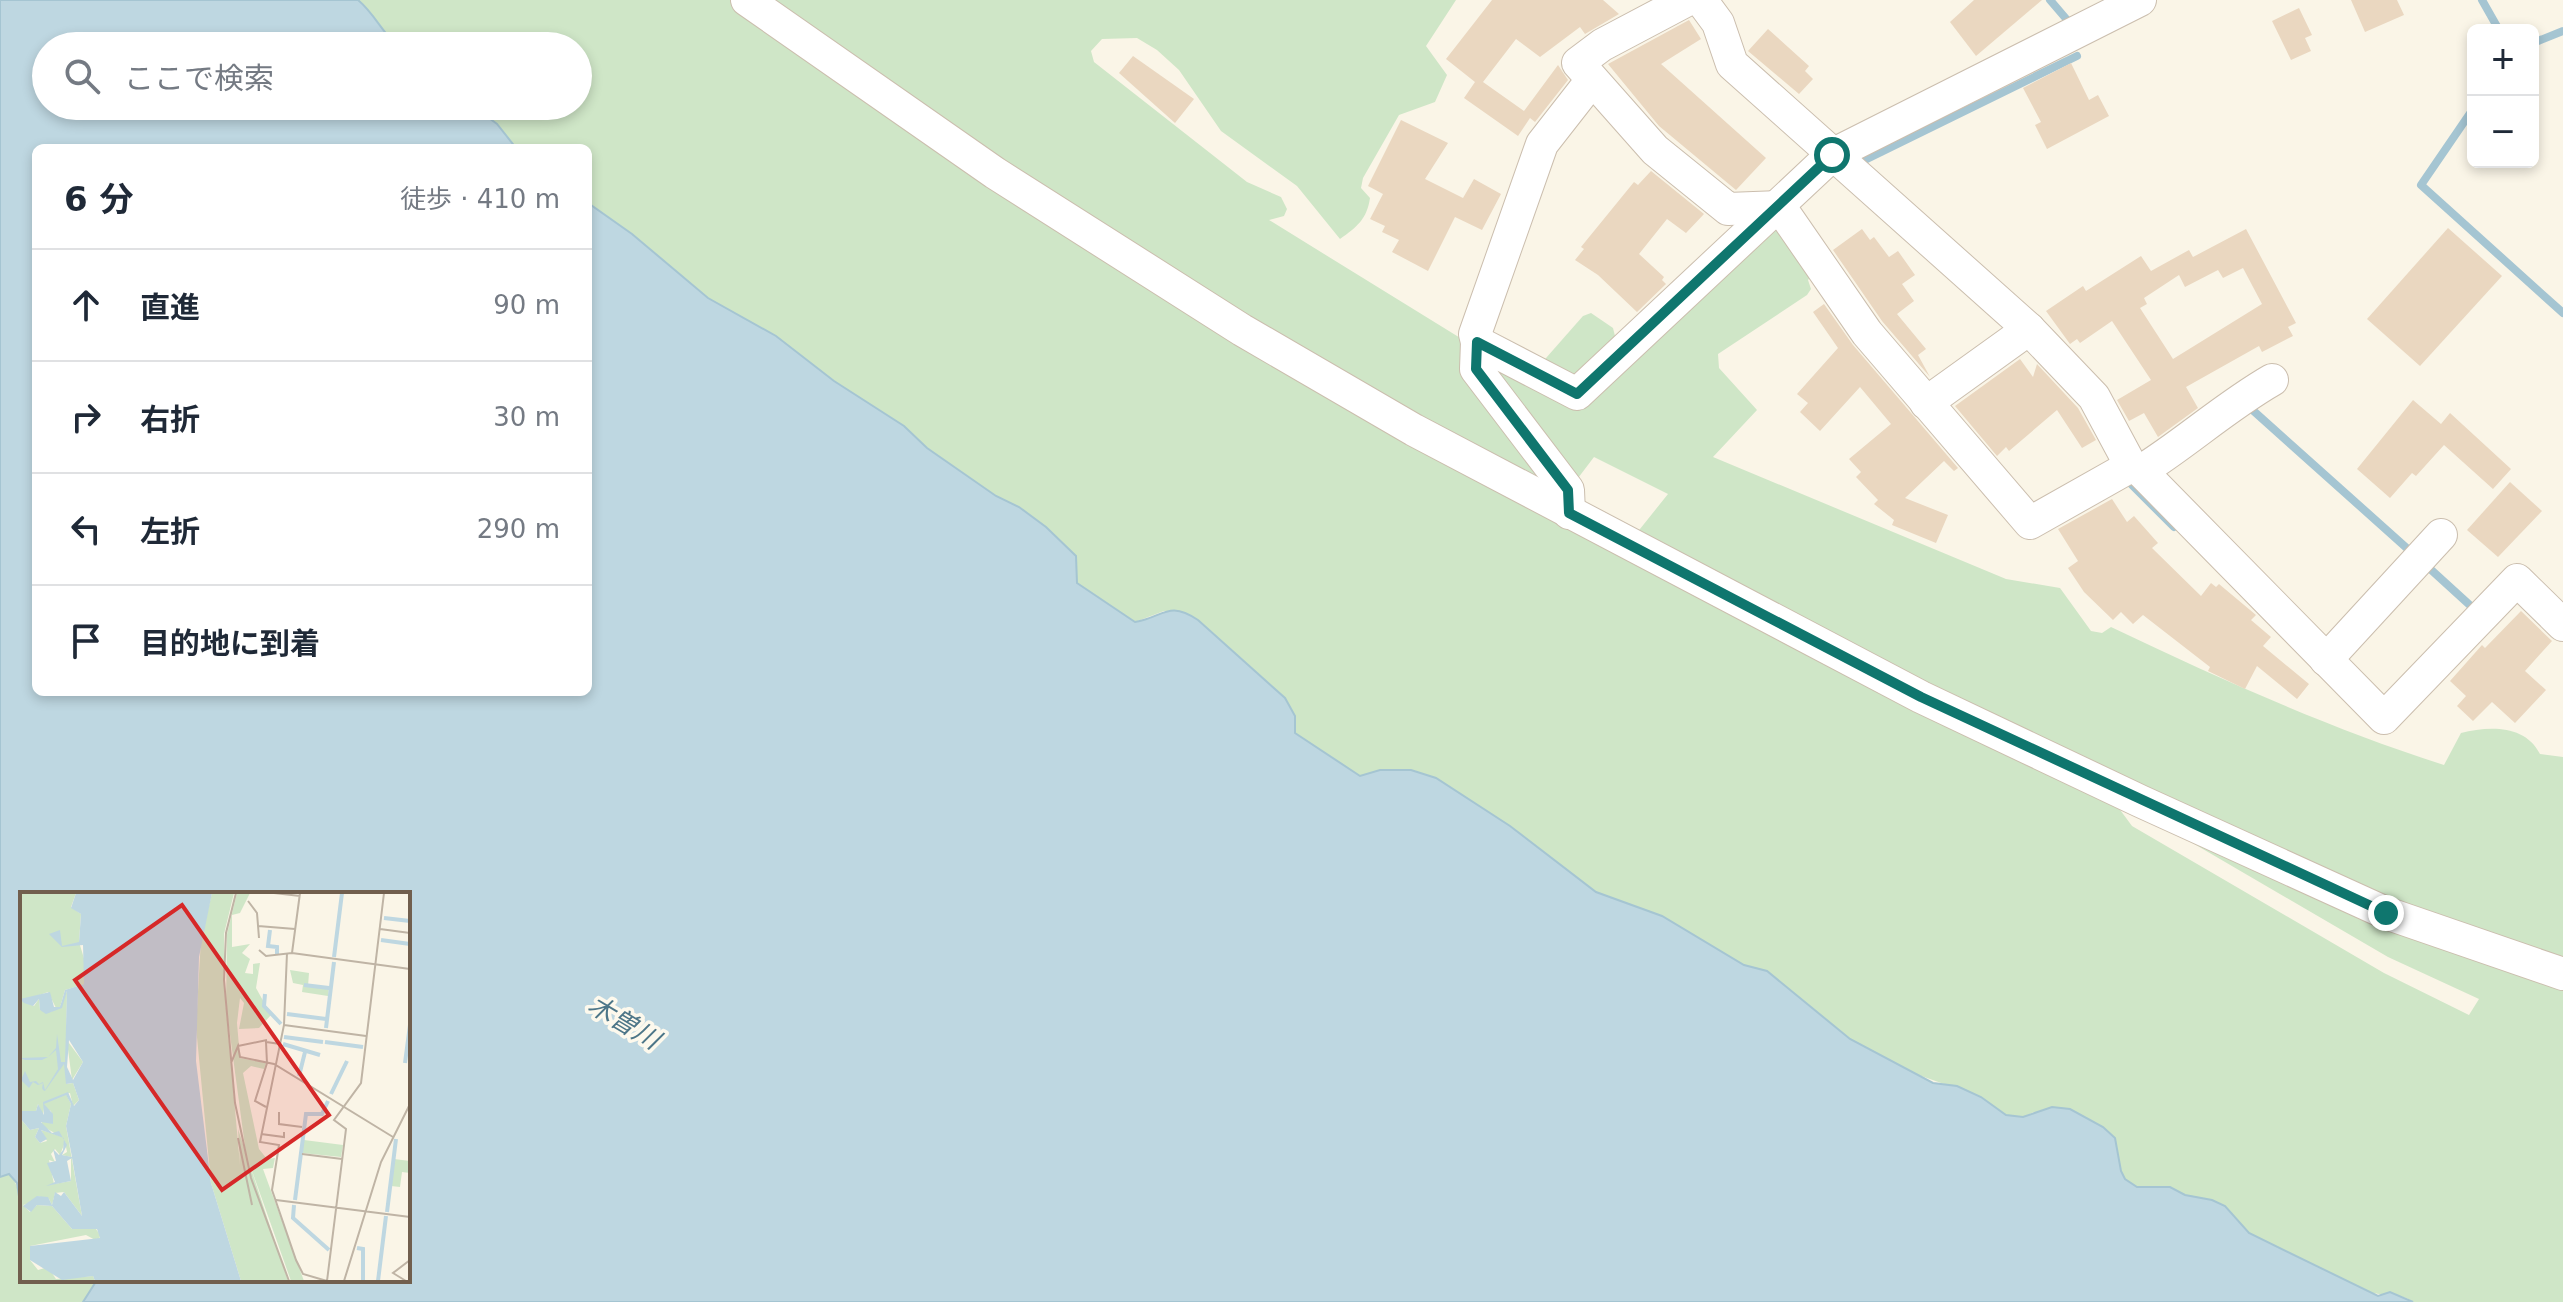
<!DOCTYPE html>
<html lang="ja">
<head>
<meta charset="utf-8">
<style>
  :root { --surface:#fff; --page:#f2f2f3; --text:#1f2937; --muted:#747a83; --line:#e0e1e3 }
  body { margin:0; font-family:"DejaVu Sans","Noto Sans JP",sans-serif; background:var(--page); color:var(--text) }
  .controls { position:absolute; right:24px; top:24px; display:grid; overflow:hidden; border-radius:12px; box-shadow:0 4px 12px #0003 }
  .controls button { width:72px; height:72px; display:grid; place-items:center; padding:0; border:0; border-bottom:2px solid var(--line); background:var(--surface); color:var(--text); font:40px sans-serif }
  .stop { position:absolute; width:24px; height:24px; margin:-18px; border:6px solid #0f766e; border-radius:50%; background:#fff }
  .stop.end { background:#0f766e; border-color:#fff; box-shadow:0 2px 8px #0008 }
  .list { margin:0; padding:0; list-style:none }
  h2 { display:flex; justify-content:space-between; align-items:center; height:104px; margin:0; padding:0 32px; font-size:34px }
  h2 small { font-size:26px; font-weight:400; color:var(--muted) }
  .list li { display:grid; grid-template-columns:52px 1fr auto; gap:24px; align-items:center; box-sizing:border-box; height:112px; padding:0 32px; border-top:2px solid var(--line) }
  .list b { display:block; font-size:30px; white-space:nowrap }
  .list em { font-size:26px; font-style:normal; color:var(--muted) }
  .icon { flex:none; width:44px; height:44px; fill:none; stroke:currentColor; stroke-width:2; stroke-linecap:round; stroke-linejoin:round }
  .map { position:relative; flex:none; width:2563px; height:1302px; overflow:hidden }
  .search { position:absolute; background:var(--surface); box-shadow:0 4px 12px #0003; left:32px; top:32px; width:560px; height:88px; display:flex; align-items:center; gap:20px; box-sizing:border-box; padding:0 28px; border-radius:44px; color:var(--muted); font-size:30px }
  .panel { position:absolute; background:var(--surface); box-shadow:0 4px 12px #0003; left:32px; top:144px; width:560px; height:552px; border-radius:12px }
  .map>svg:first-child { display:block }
  .green { fill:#cfe6c7 }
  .water { fill:#bed7e1; stroke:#a5c5d2; stroke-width:2 }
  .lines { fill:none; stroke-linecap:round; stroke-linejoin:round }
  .stream { stroke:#a5c5d2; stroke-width:8 }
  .building { fill:#ead7c0; fill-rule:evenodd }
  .minor-casing { stroke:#cbbeae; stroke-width:34 }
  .minor { stroke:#fff; stroke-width:32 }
  .route { stroke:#0f766e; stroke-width:10 }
  .labels { text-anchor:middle; stroke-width:7; stroke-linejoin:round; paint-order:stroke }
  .water-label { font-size:26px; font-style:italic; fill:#4d7688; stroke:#fdf9ed }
  .inset-river { fill:none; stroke:#bed7e1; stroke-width:4 }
  .inset-road { fill:none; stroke:#bfb4a5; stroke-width:2 }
  .view { fill:#d62828; fill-opacity:0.15; stroke:#d62828; stroke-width:4 }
  .inset-edge { fill:none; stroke:#715f4e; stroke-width:4 }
</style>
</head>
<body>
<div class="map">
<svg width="2563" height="1302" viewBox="0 0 2563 1302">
  <rect width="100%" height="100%" fill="#faf5e7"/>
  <!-- green -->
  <g class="green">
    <path d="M358 0H734L1217 328 2115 803 2132 826 2384 973 2469 1015 2479 999 2388 957 2160 824 2563 986V1302H2413C2396 1290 2384 1298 2367 1291L2248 1233 2225 1206 2212 1200 2185 1195 2170 1187H2137L2125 1179 2121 1171 2115 1138 2034 1112 2023 1117 2006 1115 1981 1097 1910 1072 1850 1039 1767 971 1744 965 1662 916 1596 892 1510 826 1380 770 1360 776 1294 733 1295 716 1285 698 1198 620 1164 611 1135 622 1077 583 1076 556 1046 527 1019 507 996 496 927 448 904 426 834 381 776 336 708 298 632 234 588 203V148H516L497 124 473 106H578V46H398C382 33 375 14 358 0Z"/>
    <path d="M771 0H1456L1426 46 1447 75 1435 102 1399 115 1363 178 1361 188 1370 198C1367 219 1357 227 1340 239L1297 186 1221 131 1179 70 1157 50 1137 38 1102 39 1091 51 1094 62 1247 182 1281 197 1287 209 1284 216 1269 220 1470 344 1563 491 1378 397 1072 212Z"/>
    <path d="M1778 218 1815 271 1808 280 1811 289 1807 295 1718 354 1719 368 1757 410 1713 457 2006 579 2060 588 2091 631 2102 633 2111 627C2220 679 2329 728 2444 765L2461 733C2488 726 2525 724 2540 754L2563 757V959L2405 905 1935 691 1636 534 1668 494 1594 457 1572 486 1483 361 1582 402Z"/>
    <polygon points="1591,313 1613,328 1616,340 1576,386 1539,366 1583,316"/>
    <path d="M9 1174C28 1191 22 1255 22 1280H97L83 1302H0V1177Z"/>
  </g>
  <!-- water -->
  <path class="water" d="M0 0H358C375 14 382 33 398 46H46V106H473L497 124 516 148H36V692H588V203L632 234 708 298 776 336 834 381 904 426 927 448 996 496 1019 507 1046 527 1076 556 1077 583 1135 622C1164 617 1168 600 1198 620L1285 698 1295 716V733L1360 776 1380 770H1411L1436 778 1510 826 1596 892 1662 916 1744 965 1767 971 1850 1039 1933 1083 1957 1086 1981 1097 2006 1115 2023 1117 2052 1107 2070 1109 2103 1127 2115 1138 2121 1171 2125 1179 2137 1187H2170L2185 1195 2212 1200 2225 1206 2249 1233 2378 1296 2390 1292 2413 1302H83L97 1280H408V894H22V1216L17 1183 9 1174 0 1177Z"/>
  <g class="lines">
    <!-- stream -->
    <g class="stream">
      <polyline points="2050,0 2068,21"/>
      <polyline points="2482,0 2499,30"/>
      <polyline points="2533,43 2563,31"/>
      <polyline points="2473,109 2421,185 2563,313"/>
      <polyline points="1867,159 2077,56"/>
      <polyline points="2246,407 2248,406 2410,551"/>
      <polyline points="2128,481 2174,527"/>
      <polyline points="2428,567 2473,608"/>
    </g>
  </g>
  <!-- building -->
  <g class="building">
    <polygon points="1492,0 1603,0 1619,14 1585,34 1580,27 1540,57 1516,39 1483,82 1524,111 1558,65 1568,80 1535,122 1530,118 1518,136 1464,98 1475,82 1446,59"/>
    <polygon points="1974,0 2042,0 1976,56 1950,22"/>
    <polygon points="2351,0 2397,0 2404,15 2365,32"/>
    <polygon points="2299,8 2312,35 2305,38 2311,51 2291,60 2272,21"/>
    <polygon points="1689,20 1701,39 1661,64 1766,158 1736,190 1659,126 1608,64"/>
    <polygon points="1768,29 1809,66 1805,71 1813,79 1799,94 1748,51"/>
    <polygon points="1133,56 1194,99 1175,123 1119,73"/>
    <polygon points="2071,63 2089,100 2098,95 2109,116 2047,149 2035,125 2041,122 2023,88"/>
    <polygon points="1401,120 1448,143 1425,179 1463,198 1474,179 1501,194 1482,230 1455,217 1428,271 1392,252 1399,240 1382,232 1385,226 1370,219 1383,194 1368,186"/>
    <polygon points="1651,171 1704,214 1686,233 1667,219 1639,254 1664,277 1662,280 1666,284 1637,312 1598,275 1575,260 1584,249 1581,247 1634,182 1638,185"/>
    <polygon points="2448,228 2502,276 2420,366 2367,319"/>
    <polygon points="1862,229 1870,240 1874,237 1889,257 1898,251 1915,275 1902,284 1914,301 1897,314 1926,349 1918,355 1930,377 1882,321 1833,250"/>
    <path d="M2246 229 2296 323 2288 327 2293 336 2262 352 2259 346 2186 387 2198 408 2158 437 2144 413 2129 421 2117 400 2151 380 2112 321 2080 343 2077 339 2070 344 2046 311 2083 286 2086 291 2141 256 2151 271 2189 250 2193 257ZM2243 268 2262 304 2173 359 2140 308 2147 304 2144 298 2179 275 2185 287 2218 270 2223 278Z"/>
    <polygon points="1824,304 1853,345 1958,468 1954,471 1944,461 1905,498 1948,515 1936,543 1892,525 1894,520 1874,504 1878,500 1856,477 1861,472 1849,459 1891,424 1860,387 1820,431 1800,412 1808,403 1797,394 1838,348 1813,312"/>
    <polygon points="2020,359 2033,377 2037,364 2078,408 2096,440 2082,448 2057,410 2009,451 2006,447 1997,456 1955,406"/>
    <polygon points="2413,400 2441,424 2450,413 2511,469 2493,489 2444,445 2416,476 2412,473 2390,498 2357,469"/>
    <polygon points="2510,482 2542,511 2498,557 2467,530"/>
    <polygon points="2112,499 2127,522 2134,516 2158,543 2152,548 2201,596 2211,583 2216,587 2219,584 2256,615 2251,620 2271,637 2263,646 2309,684 2297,699 2257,666 2245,689 2208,671 2210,667 2143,615 2133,624 2121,612 2113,620 2084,592 2068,568 2078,561 2058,529"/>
    <polygon points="2521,611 2552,641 2525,671 2546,690 2515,723 2492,702 2473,721 2457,706 2466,696 2450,681 2482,645 2485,648"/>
  </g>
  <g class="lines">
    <!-- minor casing -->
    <g class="minor-casing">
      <g id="minor">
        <polyline points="747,0 995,173 1242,330 1414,430 1921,697 2140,801 2386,913 2563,974"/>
        <polyline points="1687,0 1602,45 1578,63 1655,150 1728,209 1780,207 1867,333 2030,523 2131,466"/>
        <polyline points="1701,0 1718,23 1732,64 2029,329 2094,397 2131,466 2141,471 2384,718 2517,580 2563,625"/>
        <polyline points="1477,342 1475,334 1542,144 1592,80"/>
        <polyline points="1926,403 2029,329"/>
        <path d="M2141 471C2186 443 2225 407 2272 380"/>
        <polyline points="1569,513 1568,490 1476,369 1477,342 1577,394 1832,155 2140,0"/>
        <polyline points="2326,660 2441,535"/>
      </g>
    </g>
    <!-- minor -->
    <use href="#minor" class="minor"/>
  </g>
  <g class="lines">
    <!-- route -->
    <polyline class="route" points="1832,155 1577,394 1477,342 1476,369 1568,490 1569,513 1921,697 2386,913"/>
  </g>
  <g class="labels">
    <!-- water labels -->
    <g class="water-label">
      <text transform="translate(624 1022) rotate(31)" y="9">木曽川</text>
    </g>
  </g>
  <!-- overview -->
  <g transform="translate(20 892)">
    <rect width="390" height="390" fill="#faf5e7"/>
    <path d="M0 1H56L51 15 61 22 59 50 66 73 65 92 45 98 40 115 47 99 46 147 63 170 52 188 47 150 46 192 53 191 59 208 53 214 50 201 46 202 51 212 46 234 62 324 44 300 35 301 32 313 29 307 17 304V309L3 313 10 320 17 313 32 314 52 337H76L80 343 79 350 66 343 10 354V368L18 378 28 375 36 387 73 384 75 389H0V226L10 238 19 236 15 245 20 251 27 249 21 238 40 244 22 234V226L33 232 31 219 24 216 23 223 18 212 16 219H0ZM28 100 36 116 31 120 20 118 19 107 14 114 3 109ZM45 250 47 260 42 263 51 265V289L34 292 29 268 35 270 31 262 35 257 40 263ZM192 1H214L204 42V94L220 273 218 237 268 389H221L191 291 176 135 181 47ZM217 1H230L220 21 212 23V55L230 52 222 61 230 67 225 81 233 82V72L240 71 236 96 251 123 239 136 219 137 224 111 220 106 217 131 220 166 246 171 244 177 231 174 223 181 239 257 247 267 255 266 253 276 243 277 284 389H271L226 262 206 113 207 42ZM270 78 289 81 288 94 309 96 308 104 282 100 283 93 273 91ZM284 248 323 253 321 265 282 261ZM374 267 390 269V281L382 280 380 295 371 294Z" fill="#cfe6c7" fill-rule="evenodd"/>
    <path d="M56 1H192L179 65 176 169 191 291 221 389H75L73 384 42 388 10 368V354L80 346 77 337H52L32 314 17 313 11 320 3 314 17 304 28 305 32 313 35 300 41 304 44 300 62 324 52 266 47 269 51 289 26 294 35 290 27 271 36 269 33 257 39 263 43 258 44 246 21 238 27 247 20 251 15 245 19 236 10 238 0 226V219H16L18 212 24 223 23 210 48 200 54 214 59 208 53 191 46 192 44 172 25 199 23 198 22 196 23 191 18 193 13 190 9 196 1 188 5 179 10 190 16 189 19 192 23 190 25 198 38 177 36 158 28 165 22 168H5L0 166 28 165 36 156 37 142 41 170H45L47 99 42 116 26 122 20 118 19 107 13 114 4 111 0 107 30 100 34 115H40L45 98 64 92 63 53 42 55 29 42 40 38 42 54 59 50 61 22 51 16ZM49 148 63 170 53 188 47 175ZM46 203 51 212 46 234 52 265 42 263 47 253 39 239 32 241 21 230 33 232V222L24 212Z" fill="#bed7e1" fill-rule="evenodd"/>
    <path class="inset-river" d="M364 26 390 29M250 38 248 54 257 55V62M361 48 390 52M314 65 322 1M284 93 309 96M245 102 244 114 261 132M267 122 306 127M306 136 314 70M264 145 303 150M305 150 343 155M263 152 300 163M385 171 390 133M279 184 285 160M311 202 327 169M275 308 286 222H302L308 209M274 313 273 326 309 358M367 320 376 247M337 356 343 357V389M358 389 366 324"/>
    <path class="inset-road" d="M216 1 206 41 204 88 215 211 231 286 269 389M254 1 280 4M228 9 237 21 239 46M238 34 275 37M360 37 390 41M239 58 246 64 272 61 390 77M267 61 264 133 240 250 259 253 252 298 276 368 283 382 307 389M272 61 280 1M264 133 346 144M218 154 247 148M211 171 218 154 220 165 254 172 373 245M246 215 235 209 247 171 246 150 260 152M259 220V232L282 235M241 242 264 245V240M218 246 232 313M282 262 322 267M256 308 390 325M307 389 326 237 314 228 341 191 364 1M324 389 361 270 390 212M386 389 373 381 390 368"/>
    <path class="view" d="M162 13 309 223 202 298 55 88Z"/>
    <rect width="390" height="390" class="inset-edge"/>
  </g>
</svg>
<div class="controls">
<button>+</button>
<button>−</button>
</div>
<div class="stop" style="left:1832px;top:155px"></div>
<div class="stop end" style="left:2386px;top:913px"></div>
<div class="search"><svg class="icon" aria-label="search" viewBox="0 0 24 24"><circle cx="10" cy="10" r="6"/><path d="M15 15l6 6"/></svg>ここで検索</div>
<section class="panel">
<h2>6 分<small>徒歩 · 410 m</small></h2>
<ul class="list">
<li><svg class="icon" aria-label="ahead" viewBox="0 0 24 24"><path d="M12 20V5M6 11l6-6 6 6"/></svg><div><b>直進</b></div><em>90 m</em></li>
<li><svg class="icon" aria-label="right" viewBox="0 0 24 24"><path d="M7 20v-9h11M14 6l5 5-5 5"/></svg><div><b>右折</b></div><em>30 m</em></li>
<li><svg class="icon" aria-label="left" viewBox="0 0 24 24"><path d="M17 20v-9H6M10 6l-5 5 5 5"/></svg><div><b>左折</b></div><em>290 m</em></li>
<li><svg class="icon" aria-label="arrive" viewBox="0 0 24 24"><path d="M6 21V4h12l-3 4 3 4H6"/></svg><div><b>目的地に到着</b></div></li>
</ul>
</section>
</div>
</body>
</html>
